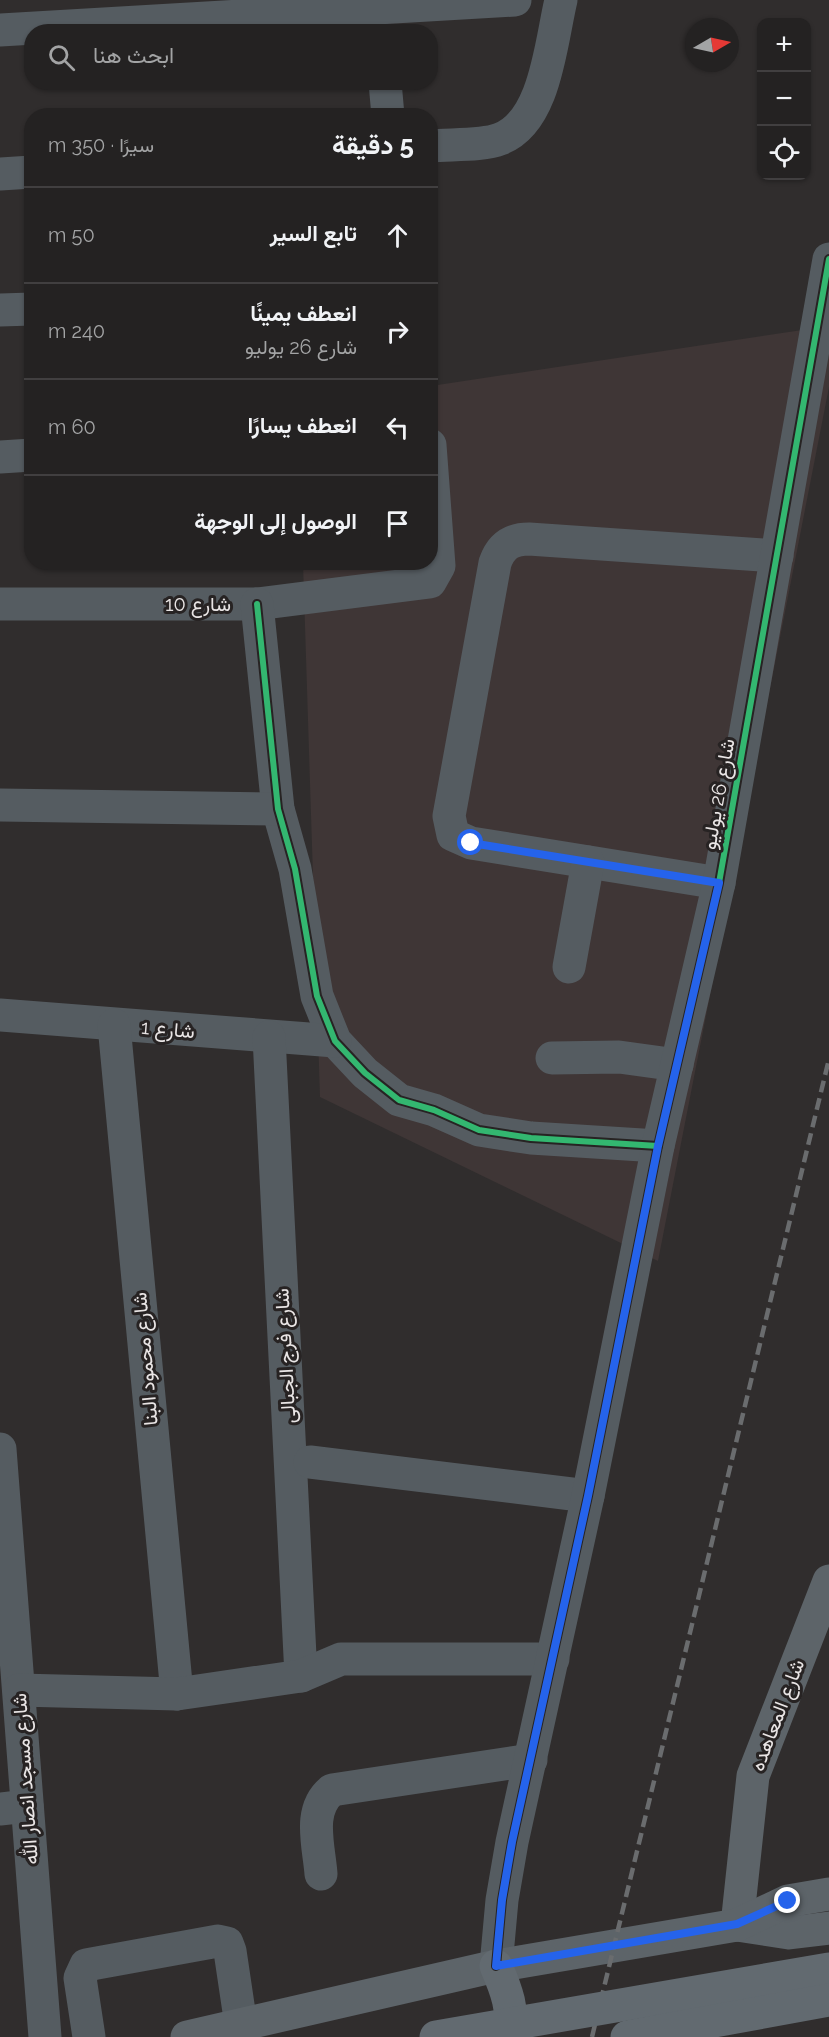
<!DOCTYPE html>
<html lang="ar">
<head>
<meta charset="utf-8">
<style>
  :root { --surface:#242222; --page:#2c2a2a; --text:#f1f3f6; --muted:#a3a4a5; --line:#413f40 }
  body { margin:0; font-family:Raleway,Vazirmatn,sans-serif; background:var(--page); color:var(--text); direction:rtl }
  .controls { position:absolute; right:18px; top:18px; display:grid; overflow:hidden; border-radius:12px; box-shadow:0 2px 4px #0004 }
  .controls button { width:54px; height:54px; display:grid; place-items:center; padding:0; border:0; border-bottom:2px solid var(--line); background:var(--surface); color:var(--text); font:30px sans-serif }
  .compass { position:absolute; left:685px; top:18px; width:54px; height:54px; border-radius:50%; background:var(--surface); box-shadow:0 2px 4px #0004; rotate:81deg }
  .stop { position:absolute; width:18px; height:18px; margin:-14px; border:4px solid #2563eb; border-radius:50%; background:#fff }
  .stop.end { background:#2563eb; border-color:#fff; box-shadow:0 2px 6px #0008 }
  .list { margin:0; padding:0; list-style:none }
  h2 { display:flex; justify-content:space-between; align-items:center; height:78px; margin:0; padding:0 24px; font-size:26px }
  h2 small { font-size:20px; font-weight:400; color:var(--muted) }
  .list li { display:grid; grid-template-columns:39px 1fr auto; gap:18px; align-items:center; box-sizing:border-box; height:96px; padding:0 24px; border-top:2px solid var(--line) }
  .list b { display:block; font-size:22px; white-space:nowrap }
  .list p { margin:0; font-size:20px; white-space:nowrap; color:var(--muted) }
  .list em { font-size:20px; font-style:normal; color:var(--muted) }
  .icon { flex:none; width:33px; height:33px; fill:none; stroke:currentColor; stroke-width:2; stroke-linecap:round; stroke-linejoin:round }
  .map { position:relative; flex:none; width:829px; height:2037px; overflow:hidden; direction:ltr }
  .search { position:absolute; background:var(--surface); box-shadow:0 2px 4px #0004; left:24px; top:24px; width:414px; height:66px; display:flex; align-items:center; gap:15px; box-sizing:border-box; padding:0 21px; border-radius:24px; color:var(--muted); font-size:22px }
  .panel { position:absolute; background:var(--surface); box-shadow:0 2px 4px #0004; left:24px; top:108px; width:414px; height:462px; border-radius:24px; direction:rtl }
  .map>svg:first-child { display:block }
  .built { fill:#3f3636 }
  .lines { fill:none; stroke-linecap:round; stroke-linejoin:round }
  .minor { stroke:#555c61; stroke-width:33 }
  .major { stroke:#5d6469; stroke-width:33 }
  .highway { stroke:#626a70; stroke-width:33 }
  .rail { stroke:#6a6c6e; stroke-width:4.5; stroke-dasharray:12 6; stroke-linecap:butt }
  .highway-bridge { stroke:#626a70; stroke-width:33 }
  .cycleway-casing { stroke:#272323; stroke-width:10 }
  .cycleway { stroke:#33b770; stroke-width:6 }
  .route { stroke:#2563eb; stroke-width:8 }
  .labels { text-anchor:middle; stroke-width:6; stroke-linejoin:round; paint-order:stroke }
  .street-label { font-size:20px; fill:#e9e5e5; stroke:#272323 }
</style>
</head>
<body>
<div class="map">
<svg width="829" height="2037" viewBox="0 0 829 2037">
  <rect width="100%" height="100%" fill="#302d2d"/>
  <!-- built -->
  <polygon class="built" points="829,326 829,387 658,1261 320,1097 303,563 430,562 431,386"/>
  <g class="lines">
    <!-- minor -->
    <g class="minor">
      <polyline points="0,30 515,0"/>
      <polyline points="385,82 388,116"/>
      <path d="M430 146C450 144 483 146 500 139 546 122 551 41 561 0"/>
      <polyline points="0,174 32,172"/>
      <polyline points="0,310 32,309"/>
      <polyline points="0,457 32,455"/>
      <polyline points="0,604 257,604 430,582 439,566 430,445"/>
      <polyline points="257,604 278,809 295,869 317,996 335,1041 365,1073 399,1100 434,1110 479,1130 531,1138 658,1146"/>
      <polyline points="0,805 278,809"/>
      <path d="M719 883 471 843 453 835 449 816 495 563C501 546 511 539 529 539L777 556"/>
      <polyline points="569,967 588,862"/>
      <polyline points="0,1015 335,1041"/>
      <polyline points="114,1025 177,1694"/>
      <polyline points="269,1037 301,1676"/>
      <polyline points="552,1058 619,1057 677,1065"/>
      <polyline points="0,1449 45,2037"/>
      <polyline points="310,1462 588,1496"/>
      <polyline points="19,1690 177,1694 301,1676 341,1659 553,1659"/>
      <polyline points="0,1809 27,1806"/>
      <path d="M321 1874C319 1846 307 1810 332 1790L531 1760"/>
      <polyline points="496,1966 502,1900 512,1842 588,1496 658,1146 719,883 829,259"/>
      <polyline points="89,2037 80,1978 86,1965 218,1941 227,1943 230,1951 241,2025"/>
    </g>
    <!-- major -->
    <g class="major">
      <polyline points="737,1925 753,1776 829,1581"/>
      <polyline points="737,1925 789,1933 829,1928"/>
      <polyline points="187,2037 496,1966 737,1925 788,1901 829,1894"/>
    </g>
    <!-- highway -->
    <path class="highway" d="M496 1966C506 1989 515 2012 509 2037"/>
    <!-- rail -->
    <polyline class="rail" points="592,2037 829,1059"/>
    <!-- highway-bridge -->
    <g class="highway-bridge">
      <polyline points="436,2037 829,1969"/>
      <polyline points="627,2037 829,2000"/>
    </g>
    <!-- cycleway casing -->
    <g class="cycleway-casing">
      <g id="cycleway">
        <polyline points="257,604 278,809 295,869 317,996 335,1041 365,1073 399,1100 434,1110 479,1130 531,1138 658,1146"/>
        <polyline points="496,1966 502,1900 512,1842 588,1496 658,1146 719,883 829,259"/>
      </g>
    </g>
    <!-- cycleway -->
    <use href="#cycleway" class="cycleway"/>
  </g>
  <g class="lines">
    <!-- route -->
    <polyline class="route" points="471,843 719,883 658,1146 588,1496 512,1842 502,1900 496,1966 737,1924 788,1901"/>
  </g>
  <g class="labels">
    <!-- street labels -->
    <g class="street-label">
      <text x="198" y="611">شارع 10</text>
      <text transform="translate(718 794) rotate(-80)" y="7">شارع 26 يوليو</text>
      <text transform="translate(168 1029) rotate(5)" y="7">شارع 1</text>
      <text transform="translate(285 1356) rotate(-93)" y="7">شارع فرج الجبالى</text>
      <text transform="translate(145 1359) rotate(-95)" y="7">شارع محمود البنا</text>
      <text transform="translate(777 1715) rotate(-69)" y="7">شارع المعاهده</text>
      <text transform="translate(25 1779) rotate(-94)" y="7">شارع مسجد انصار الله</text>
    </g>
  </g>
</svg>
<div class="controls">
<button>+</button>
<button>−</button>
<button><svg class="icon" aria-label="locate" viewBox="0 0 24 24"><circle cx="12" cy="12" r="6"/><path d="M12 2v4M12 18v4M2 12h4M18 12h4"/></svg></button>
</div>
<svg class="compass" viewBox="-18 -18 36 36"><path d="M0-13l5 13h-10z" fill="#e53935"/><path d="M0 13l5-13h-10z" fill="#a3a4a5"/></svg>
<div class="stop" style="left:471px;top:843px"></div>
<div class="stop end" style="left:788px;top:1901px"></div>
<div class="search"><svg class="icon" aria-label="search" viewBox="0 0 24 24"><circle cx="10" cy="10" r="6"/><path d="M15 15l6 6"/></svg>ابحث هنا</div>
<section class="panel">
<h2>5 دقيقة<small>سيرًا · 350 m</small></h2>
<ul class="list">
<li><svg class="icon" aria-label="ahead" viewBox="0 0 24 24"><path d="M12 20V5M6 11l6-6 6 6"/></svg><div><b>تابع السير</b></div><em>50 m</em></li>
<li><svg class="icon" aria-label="right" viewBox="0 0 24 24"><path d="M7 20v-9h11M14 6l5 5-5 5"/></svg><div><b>انعطف يمينًا</b><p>شارع 26 يوليو</p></div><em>240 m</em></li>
<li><svg class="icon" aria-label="left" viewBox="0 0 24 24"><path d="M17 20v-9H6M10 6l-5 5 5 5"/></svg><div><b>انعطف يسارًا</b></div><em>60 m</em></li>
<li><svg class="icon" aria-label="arrive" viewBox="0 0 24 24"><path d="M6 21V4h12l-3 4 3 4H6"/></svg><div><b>الوصول إلى الوجهة</b></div></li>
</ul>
</section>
</div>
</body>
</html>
